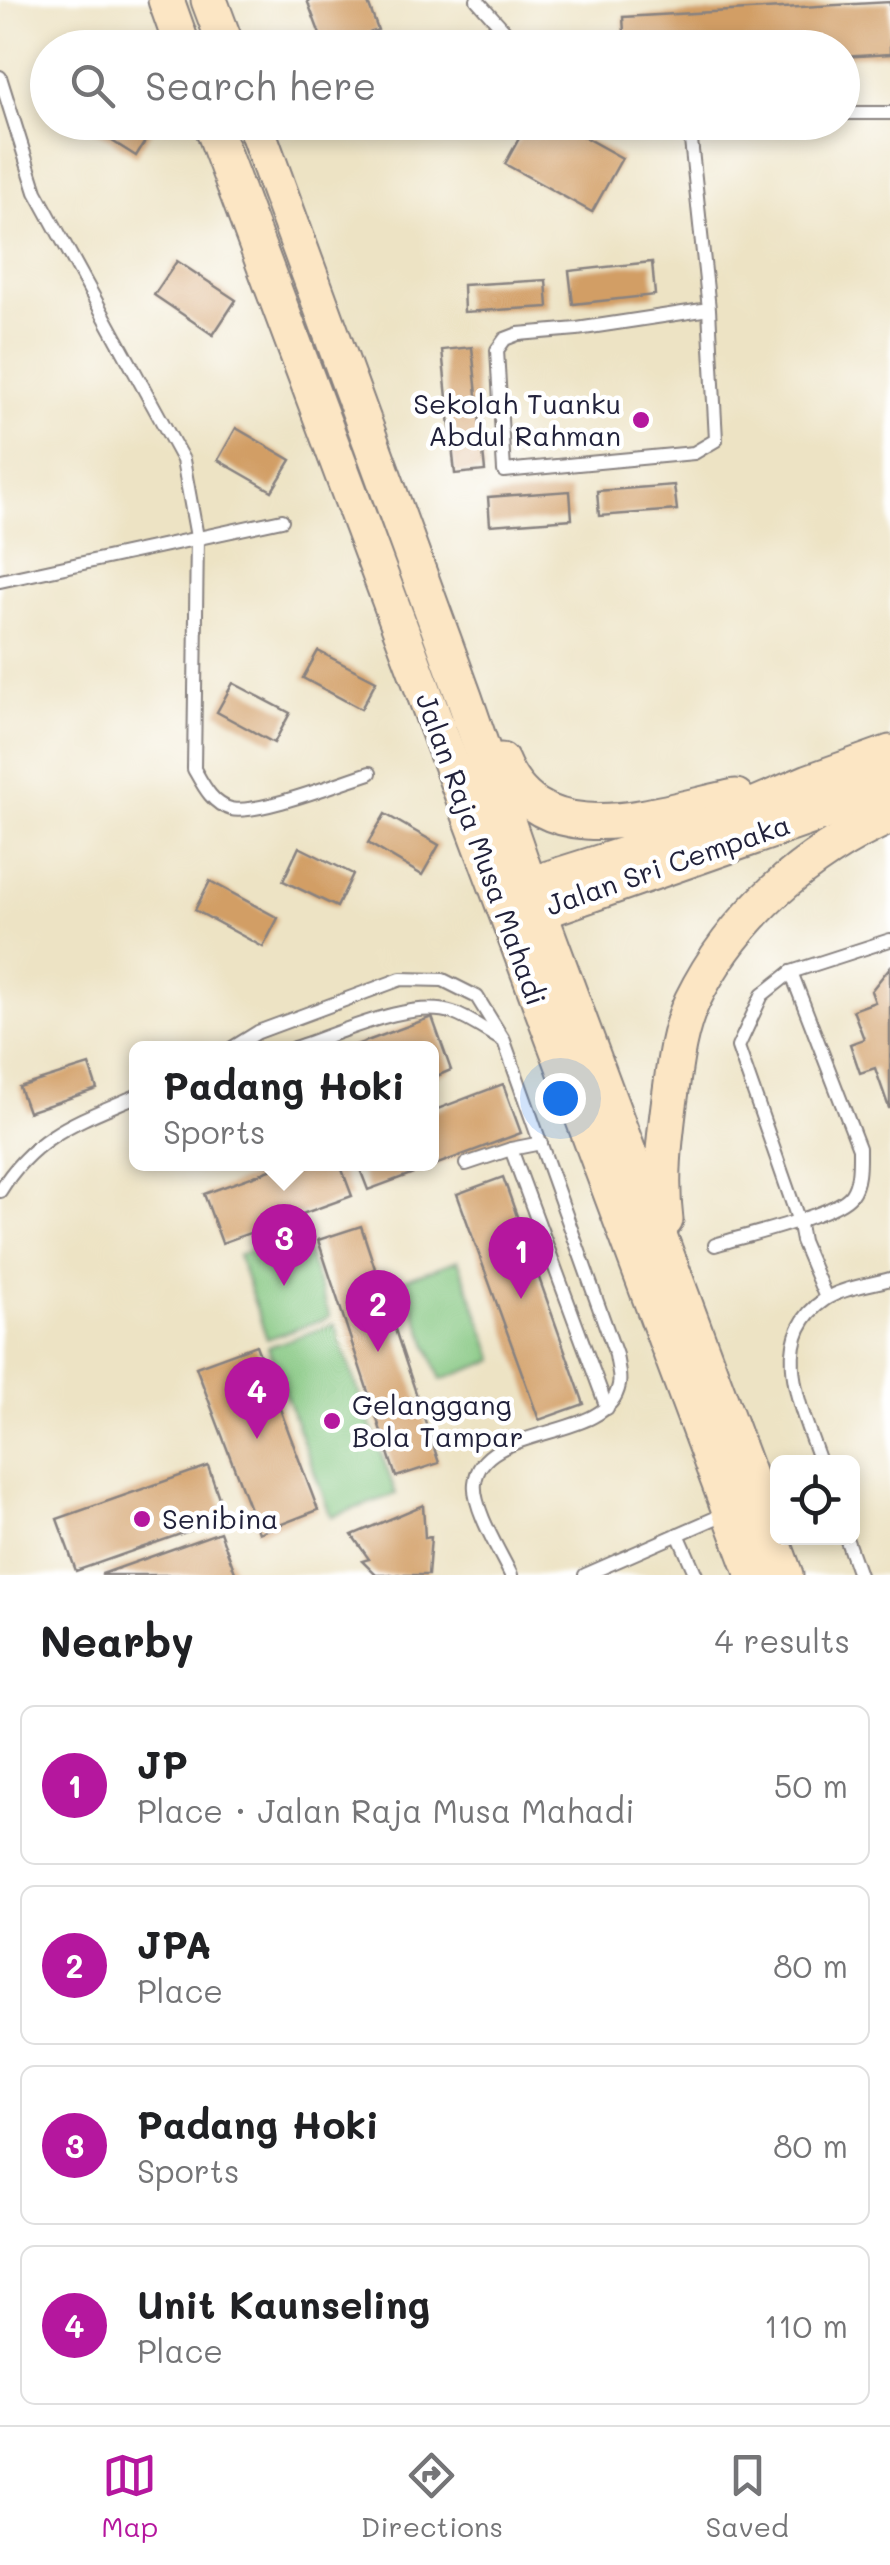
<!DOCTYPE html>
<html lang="en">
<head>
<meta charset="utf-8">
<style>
  :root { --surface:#fff; --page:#f2f2f2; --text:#202124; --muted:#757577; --line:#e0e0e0; --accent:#b5179e }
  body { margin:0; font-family:Mali,sans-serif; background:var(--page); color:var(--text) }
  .controls { position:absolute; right:30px; bottom:30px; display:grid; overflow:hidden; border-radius:15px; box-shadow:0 5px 15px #0003 }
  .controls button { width:90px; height:90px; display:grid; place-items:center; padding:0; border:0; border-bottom:2px solid var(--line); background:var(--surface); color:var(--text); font:50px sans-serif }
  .you { position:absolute; left:560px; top:1098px; width:35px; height:35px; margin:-25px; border:8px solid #fff; border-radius:50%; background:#1a73e8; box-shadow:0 0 0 15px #1a73e833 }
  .badge { display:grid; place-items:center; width:65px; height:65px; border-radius:50%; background:var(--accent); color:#fff; font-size:32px; font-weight:700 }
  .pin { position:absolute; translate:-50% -82px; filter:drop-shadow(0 2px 5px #0008) }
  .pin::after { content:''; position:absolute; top:52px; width:35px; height:30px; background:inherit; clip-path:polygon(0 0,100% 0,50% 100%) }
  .popup { position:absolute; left:129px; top:1041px; width:310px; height:130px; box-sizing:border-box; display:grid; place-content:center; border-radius:15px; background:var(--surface); filter:drop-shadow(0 2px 8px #0005); font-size:32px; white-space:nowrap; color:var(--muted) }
  .popup b { font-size:38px; color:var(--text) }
  .popup::after { content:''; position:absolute; left:50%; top:100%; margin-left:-20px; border:20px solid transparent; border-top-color:var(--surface) }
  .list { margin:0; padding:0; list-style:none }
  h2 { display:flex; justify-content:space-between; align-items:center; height:130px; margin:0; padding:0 40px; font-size:42px }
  h2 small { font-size:32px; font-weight:400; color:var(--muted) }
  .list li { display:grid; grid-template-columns:65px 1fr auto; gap:30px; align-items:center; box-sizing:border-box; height:160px; margin:0 20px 20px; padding:0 20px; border:2px solid var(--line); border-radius:15px }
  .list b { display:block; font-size:38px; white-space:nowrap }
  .list p { margin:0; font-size:32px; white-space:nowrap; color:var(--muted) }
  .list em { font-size:32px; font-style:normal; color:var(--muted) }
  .icon { flex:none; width:55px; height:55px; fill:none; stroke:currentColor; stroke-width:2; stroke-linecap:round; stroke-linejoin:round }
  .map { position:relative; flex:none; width:890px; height:1575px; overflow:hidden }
  .search { position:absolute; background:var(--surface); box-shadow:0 5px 15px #0003; left:30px; right:30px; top:30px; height:110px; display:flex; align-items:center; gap:25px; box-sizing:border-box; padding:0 35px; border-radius:55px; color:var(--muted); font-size:38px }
  .sheet { height:850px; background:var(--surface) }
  nav { display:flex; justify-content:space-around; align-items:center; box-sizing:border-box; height:140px; border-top:2px solid var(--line); background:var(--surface); font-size:28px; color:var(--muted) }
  nav a { display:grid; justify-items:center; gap:5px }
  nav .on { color:var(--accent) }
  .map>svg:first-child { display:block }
  .green { fill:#83c67f; stroke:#52745d; stroke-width:2.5 }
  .building { fill:#d29e65 }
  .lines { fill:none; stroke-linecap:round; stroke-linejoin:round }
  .lane-casing { stroke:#888280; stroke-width:16 }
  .secondary-casing { stroke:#888280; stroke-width:39 }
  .lane { stroke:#fff; stroke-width:12 }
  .secondary { stroke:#fce6c4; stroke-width:35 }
  .poi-dot { fill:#b5179e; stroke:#fff; stroke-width:4 }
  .labels { text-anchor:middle; stroke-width:9; stroke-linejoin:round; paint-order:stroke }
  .poi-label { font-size:28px; fill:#22223b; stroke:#fff; text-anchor:start }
  .street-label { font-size:28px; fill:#22223b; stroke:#fff }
</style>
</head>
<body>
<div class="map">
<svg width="890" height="1575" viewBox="0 0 890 1575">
  <rect width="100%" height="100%" fill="#fff"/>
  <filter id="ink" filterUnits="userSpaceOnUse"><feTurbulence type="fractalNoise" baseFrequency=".01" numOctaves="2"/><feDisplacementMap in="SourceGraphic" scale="20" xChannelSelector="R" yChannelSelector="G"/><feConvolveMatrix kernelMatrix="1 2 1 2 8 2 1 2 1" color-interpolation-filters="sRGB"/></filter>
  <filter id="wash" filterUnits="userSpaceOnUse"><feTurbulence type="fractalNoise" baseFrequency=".0048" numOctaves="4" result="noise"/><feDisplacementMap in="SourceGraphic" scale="40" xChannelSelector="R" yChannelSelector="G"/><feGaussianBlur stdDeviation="2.25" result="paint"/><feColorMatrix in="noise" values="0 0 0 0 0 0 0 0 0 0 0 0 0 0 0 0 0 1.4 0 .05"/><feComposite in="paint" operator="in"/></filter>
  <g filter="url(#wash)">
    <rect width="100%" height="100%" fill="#ede3c4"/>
    <!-- green -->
    <g class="green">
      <polygon points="301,1234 330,1317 267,1339 238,1255"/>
      <polygon points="458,1260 495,1360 441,1380 403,1280"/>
      <polygon points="334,1324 396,1494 331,1517 268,1347"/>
    </g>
    <g id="blocks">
      <!-- building -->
      <g class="building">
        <polygon points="307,0 367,0 378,30 325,48"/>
        <polygon points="890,2 890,54 842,57 842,48 625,48 623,17"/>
        <polygon points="82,122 157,122 136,156"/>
        <polygon points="528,122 557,122 622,158 592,212 505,164"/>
        <polygon points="177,261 236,300 213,335 154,295"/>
        <polygon points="652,262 655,295 573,304 569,271"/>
        <polygon points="546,280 548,307 464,312 463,285"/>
        <polygon points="472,347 485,471 455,474 442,350"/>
        <polygon points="236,428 291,460 272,491 218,460"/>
        <polygon points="674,485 677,510 599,516 597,491"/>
        <polygon points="570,491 572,519 490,525 488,497"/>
        <polygon points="318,651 376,681 361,709 303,678"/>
        <polygon points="233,683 290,713 274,743 217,712"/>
        <polygon points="385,814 439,845 422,875 368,843"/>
        <polygon points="299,847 353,874 337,907 283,881"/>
        <polygon points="210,881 278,918 263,947 195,910"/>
        <polygon points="890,967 890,1108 889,1108 875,1068 860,1073 850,1044 864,1039 853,1010 875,1002 871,991"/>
        <polygon points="432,1017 451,1070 432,1078 432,1048 348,1048"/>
        <polygon points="89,1065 97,1089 28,1112 19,1087"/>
        <polygon points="503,1084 521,1133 368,1190 358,1164 432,1164 432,1111"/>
        <polygon points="287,1164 340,1164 352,1196 222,1243 204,1194"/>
        <polygon points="503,1177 584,1404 539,1420 457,1194"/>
        <polygon points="361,1226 439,1463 396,1477 318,1240"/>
        <polygon points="256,1345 318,1510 259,1533 196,1367"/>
        <polygon points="208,1466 226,1518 76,1571 57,1519"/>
        <polygon points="423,1505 425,1538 431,1537 428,1575 376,1575 362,1561 369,1559 352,1535"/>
        <polygon points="220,1532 236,1575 102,1575 102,1574"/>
      </g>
    </g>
  </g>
  <g filter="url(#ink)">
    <use href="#blocks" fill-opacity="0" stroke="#888280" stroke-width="2.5"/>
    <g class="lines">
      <!-- lane casing -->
      <g class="lane-casing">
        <g id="lane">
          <polyline points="477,0 520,48"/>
          <path d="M0 77 36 192 183 460 197 537 194 769C203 785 212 804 231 809 257 815 341 782 370 773"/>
          <polyline points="842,113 890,113"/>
          <polyline points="689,122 709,309 716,440 694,453 504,471 497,350 505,339 518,334 577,329 709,309"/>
          <polyline points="0,581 282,520"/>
          <path d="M232 1048 258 1032 401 979 443 980 477 997 504 1041 616 1355C617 1363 621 1377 619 1385 608 1444 481 1422 475 1483 472 1507 500 1552 511 1575"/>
          <path d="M294 1048C336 1035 411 998 453 1013 470 1019 486 1031 502 1040"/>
          <polyline points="541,1143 511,1149 607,1408"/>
          <polyline points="466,1164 511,1149"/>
          <path d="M0 1191C35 1134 79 1121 136 1096"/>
          <path d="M715 1245C743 1236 836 1215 851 1195 860 1183 859 1163 859 1148L791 972"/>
          <polyline points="826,1298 802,1241 798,1219 738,1047 762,995 791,972 890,940"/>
          <path d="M820 1462C803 1412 766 1339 824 1300 841 1288 870 1285 890 1279"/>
          <polyline points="678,1534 696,1575"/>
          <polyline points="846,1538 859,1575"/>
          <polyline points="585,1575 729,1512"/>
        </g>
      </g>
      <!-- secondary casing -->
      <g class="secondary-casing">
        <g id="secondary">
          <polyline points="166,0 183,48"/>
          <polyline points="209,0 227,48"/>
          <polyline points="211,122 754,1575"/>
          <polyline points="254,122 464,697 529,885 785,1575"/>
          <path d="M501 761C541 859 660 812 736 797"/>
          <polyline points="510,899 529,885 681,837 809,782 890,753"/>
          <polyline points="517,908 539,912 890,789"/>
          <path d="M665 1220C660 1181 664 1144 669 1105 674 1070 677 1033 692 1001 733 917 805 854 890 816"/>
        </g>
      </g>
      <!-- lane -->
      <use href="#lane" class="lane"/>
      <!-- secondary -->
      <use href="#secondary" class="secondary"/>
    </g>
  </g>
  <!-- markers -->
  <g class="poi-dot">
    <circle cx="641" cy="420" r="10"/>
    <circle cx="332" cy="1421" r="10"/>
    <circle cx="142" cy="1519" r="10"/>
  </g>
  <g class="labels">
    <!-- poi labels -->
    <g class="poi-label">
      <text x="621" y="414" text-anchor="end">Sekolah Tuanku<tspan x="621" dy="32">Abdul Rahman</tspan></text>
      <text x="352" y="1415">Gelanggang<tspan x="352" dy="32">Bola Tampar</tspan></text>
      <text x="162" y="1529">Senibina</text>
    </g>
    <!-- street labels -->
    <g class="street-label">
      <text transform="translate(481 849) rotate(70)" y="10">Jalan Raja Musa Mahadi</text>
      <text transform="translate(668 865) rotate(-19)" y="10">Jalan Sri Cempaka</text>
    </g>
  </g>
</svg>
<div class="controls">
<button><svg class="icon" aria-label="locate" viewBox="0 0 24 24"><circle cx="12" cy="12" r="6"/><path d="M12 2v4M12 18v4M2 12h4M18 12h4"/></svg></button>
</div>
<div class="you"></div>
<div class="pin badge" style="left:521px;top:1299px">1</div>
<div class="pin badge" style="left:378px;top:1352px">2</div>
<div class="pin badge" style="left:284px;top:1286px">3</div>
<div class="popup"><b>Padang Hoki</b>Sports</div>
<div class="pin badge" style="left:257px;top:1439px">4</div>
<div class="search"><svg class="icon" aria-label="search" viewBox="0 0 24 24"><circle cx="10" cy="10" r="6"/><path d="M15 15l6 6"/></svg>Search here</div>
</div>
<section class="sheet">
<h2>Nearby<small>4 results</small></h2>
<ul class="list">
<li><span class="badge">1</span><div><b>JP</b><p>Place · Jalan Raja Musa Mahadi</p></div><em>50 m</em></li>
<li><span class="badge">2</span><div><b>JPA</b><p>Place</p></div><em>80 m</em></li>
<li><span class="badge">3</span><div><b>Padang Hoki</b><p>Sports</p></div><em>80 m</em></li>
<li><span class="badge">4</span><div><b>Unit Kaunseling</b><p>Place</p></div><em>110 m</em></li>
</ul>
</section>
<nav>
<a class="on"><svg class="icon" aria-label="map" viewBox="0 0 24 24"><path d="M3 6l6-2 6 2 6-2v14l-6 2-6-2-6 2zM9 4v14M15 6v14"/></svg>Map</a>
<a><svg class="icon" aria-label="directions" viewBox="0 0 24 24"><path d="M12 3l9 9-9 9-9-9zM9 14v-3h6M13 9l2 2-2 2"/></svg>Directions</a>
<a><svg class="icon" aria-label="saved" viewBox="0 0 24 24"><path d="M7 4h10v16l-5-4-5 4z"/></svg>Saved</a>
</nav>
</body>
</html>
